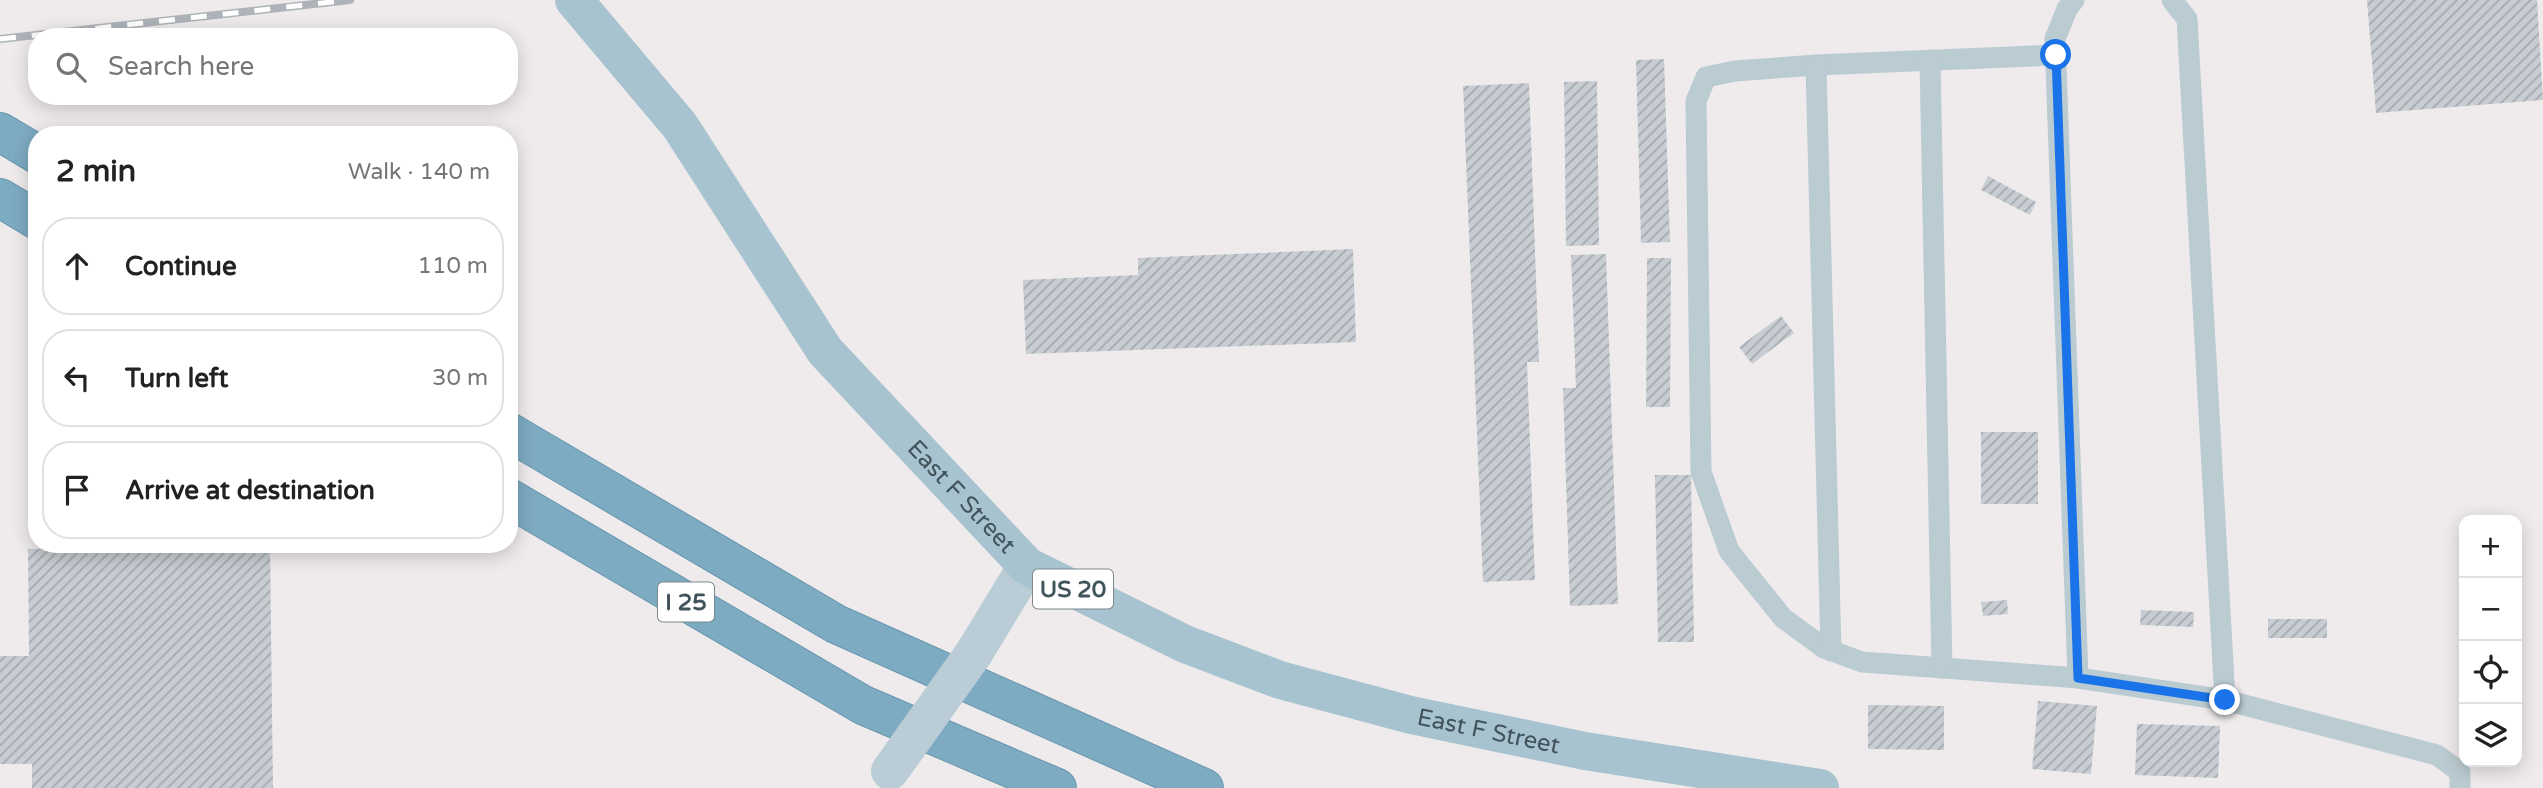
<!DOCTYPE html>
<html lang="en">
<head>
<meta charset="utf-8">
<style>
  :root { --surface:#fff; --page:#f2f2f2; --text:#222; --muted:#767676; --line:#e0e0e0 }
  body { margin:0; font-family:"Varela Round",sans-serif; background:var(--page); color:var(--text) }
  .controls { position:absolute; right:21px; bottom:21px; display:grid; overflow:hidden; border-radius:14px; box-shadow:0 4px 18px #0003 }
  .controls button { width:63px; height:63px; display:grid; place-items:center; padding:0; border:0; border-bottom:2px solid var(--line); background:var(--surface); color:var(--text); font:35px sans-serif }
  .stop { position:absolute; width:21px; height:21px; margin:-16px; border:5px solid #1a73e8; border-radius:50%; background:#fff }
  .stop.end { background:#1a73e8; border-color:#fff; box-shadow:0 2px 7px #0008 }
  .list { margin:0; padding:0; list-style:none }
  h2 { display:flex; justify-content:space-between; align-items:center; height:91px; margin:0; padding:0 28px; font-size:30px }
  h2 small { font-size:23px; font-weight:400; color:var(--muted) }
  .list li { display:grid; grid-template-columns:46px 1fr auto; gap:21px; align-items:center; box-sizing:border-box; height:98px; margin:0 14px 14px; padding:0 14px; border:2px solid var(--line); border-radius:28px }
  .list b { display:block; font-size:26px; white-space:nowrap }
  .list em { font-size:23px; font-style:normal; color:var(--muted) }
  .icon { flex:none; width:38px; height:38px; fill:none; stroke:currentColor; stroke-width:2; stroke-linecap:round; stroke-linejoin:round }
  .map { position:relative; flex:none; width:2543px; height:788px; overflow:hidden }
  .search { position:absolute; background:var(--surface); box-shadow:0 4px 18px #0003; left:28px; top:28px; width:490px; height:77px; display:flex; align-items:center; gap:18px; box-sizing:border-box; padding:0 24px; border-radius:28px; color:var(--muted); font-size:26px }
  .panel { position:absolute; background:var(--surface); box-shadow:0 4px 18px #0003; left:28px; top:126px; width:490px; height:427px; border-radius:28px }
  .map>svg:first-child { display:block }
  .building { fill:url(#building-hatch) }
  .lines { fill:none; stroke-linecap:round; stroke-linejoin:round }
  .highway-casing { stroke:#6896ae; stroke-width:40 }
  .lane { stroke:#bacbd1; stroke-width:21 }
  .secondary { stroke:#bacdd6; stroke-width:38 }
  .primary { stroke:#a7c3cf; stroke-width:38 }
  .highway { stroke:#7dabc2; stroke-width:38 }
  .rail-casing { stroke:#adb3b8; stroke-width:8 }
  .rail { stroke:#fff; stroke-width:5; stroke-dasharray:16; stroke-linecap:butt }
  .secondary-bridge { stroke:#bacdd6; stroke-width:38 }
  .route { stroke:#1a73e8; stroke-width:9 }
  .labels { text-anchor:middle; stroke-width:5; stroke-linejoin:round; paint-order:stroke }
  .shield { fill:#fff; stroke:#7b878c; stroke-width:2 }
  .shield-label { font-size:23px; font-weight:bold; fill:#42545b }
  .street-label { font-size:24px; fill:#42545b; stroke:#fff }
</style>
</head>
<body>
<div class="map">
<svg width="2543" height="788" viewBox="0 0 2543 788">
  <defs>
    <pattern id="building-hatch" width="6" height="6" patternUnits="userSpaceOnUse" patternTransform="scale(1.75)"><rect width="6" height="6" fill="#c7cdd2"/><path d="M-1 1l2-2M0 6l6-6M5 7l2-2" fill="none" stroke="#a3a9ad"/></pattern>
  </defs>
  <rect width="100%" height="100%" fill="#efebec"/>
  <!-- building -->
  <g class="building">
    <polygon points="2367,0 2537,0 2543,100 2376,113"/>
    <polygon points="1664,59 1670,242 1641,243 1636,60"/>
    <polygon points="1597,81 1599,245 1566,246 1564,82"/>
    <polygon points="1529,83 1539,362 1527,362 1535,580 1483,582 1463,86"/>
    <polygon points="1988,176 2036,202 2030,215 1981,190"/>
    <polygon points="1353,249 1356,342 1026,354 1023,280 1138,275 1138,258"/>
    <polygon points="1606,254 1618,604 1570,606 1563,388 1576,388 1571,255"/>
    <polygon points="1647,258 1671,258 1670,407 1646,407"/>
    <polygon points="1781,316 1794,333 1752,364 1739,347"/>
    <rect x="1981" y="432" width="57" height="72"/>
    <polygon points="1655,475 1691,475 1694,642 1658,642"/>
    <polygon points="270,547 273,788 32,788 32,764 0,764 0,656 29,656 28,549"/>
    <polygon points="2007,600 2008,614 1983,616 1981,602"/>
    <polygon points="2141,610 2194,612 2193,627 2140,625"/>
    <rect x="2268" y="619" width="59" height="19"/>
    <polygon points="2038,701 2097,706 2091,774 2032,769"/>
    <polygon points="1868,705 1944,706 1944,750 1868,749"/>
    <polygon points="2137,724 2220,726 2218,778 2135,775"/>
  </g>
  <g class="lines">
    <!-- highway casing -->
    <g class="highway-casing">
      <g id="highway">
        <polyline points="0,132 37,154"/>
        <polyline points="0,198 37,220"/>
        <polyline points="509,432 836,624 1204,788"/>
        <polyline points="509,498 863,705 1057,788"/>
      </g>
    </g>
    <!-- lane -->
    <g class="lane">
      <polyline points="2074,0 2067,9 2055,39 2078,678 2225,700 2437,755 2460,772 2460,788"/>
      <polyline points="2172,0 2187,19 2225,700"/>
      <polyline points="2056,55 1816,65 1735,71 1706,77 1696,101 1701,472 1729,551 1783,618 1824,648 1862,662 2078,678"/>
      <polyline points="1930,60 1942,668"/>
      <polyline points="1816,65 1831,651"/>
    </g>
    <!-- secondary -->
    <polyline class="secondary" points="974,653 1027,566"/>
    <!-- primary -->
    <path class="primary" id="s1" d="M574 0 680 126 825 351 1027 566 1185 644 1280 680 1411 715 1585 751 1820 788"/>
    <!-- highway -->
    <use href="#highway" class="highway"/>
    <!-- rail casing -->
    <g class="rail-casing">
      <polyline id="rail" points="0,39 350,0"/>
    </g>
    <!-- rail -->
    <use href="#rail" class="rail"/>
    <!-- secondary-bridge -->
    <polyline class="secondary-bridge" points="890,771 974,653"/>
  </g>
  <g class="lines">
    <!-- route -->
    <polyline class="route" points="2056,55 2078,678 2225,700"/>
  </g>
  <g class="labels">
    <!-- shield labels -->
    <g class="shield">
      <rect x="1033" y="569.5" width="80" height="39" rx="5"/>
      <rect x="658" y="582.5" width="56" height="39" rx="5"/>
    </g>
    <g class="shield-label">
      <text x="1073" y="597">US 20</text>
      <text x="686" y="610">I 25</text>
    </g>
    <!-- street labels -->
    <g class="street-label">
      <text dy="8" stroke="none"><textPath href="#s1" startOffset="632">East F Street</textPath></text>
      <text dy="8" stroke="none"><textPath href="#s1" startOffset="1220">East F Street</textPath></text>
    </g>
  </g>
</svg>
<div class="controls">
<button>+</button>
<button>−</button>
<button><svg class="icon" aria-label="locate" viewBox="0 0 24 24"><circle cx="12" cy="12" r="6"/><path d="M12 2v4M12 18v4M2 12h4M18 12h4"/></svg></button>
<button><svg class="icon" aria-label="layers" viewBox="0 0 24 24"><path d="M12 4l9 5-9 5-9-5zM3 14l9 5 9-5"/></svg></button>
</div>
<div class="stop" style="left:2056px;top:55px"></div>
<div class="stop end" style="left:2225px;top:700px"></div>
<div class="search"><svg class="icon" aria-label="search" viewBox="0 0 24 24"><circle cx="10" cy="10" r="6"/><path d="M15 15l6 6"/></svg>Search here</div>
<section class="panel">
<h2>2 min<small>Walk · 140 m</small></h2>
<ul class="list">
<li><svg class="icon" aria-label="ahead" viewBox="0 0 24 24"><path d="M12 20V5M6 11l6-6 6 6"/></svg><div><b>Continue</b></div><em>110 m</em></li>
<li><svg class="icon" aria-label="left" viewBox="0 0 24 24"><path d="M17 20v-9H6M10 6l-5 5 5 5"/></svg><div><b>Turn left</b></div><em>30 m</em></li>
<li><svg class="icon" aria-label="arrive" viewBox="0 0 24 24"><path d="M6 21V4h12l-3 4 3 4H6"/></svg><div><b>Arrive at destination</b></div></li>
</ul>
</section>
</div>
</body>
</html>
